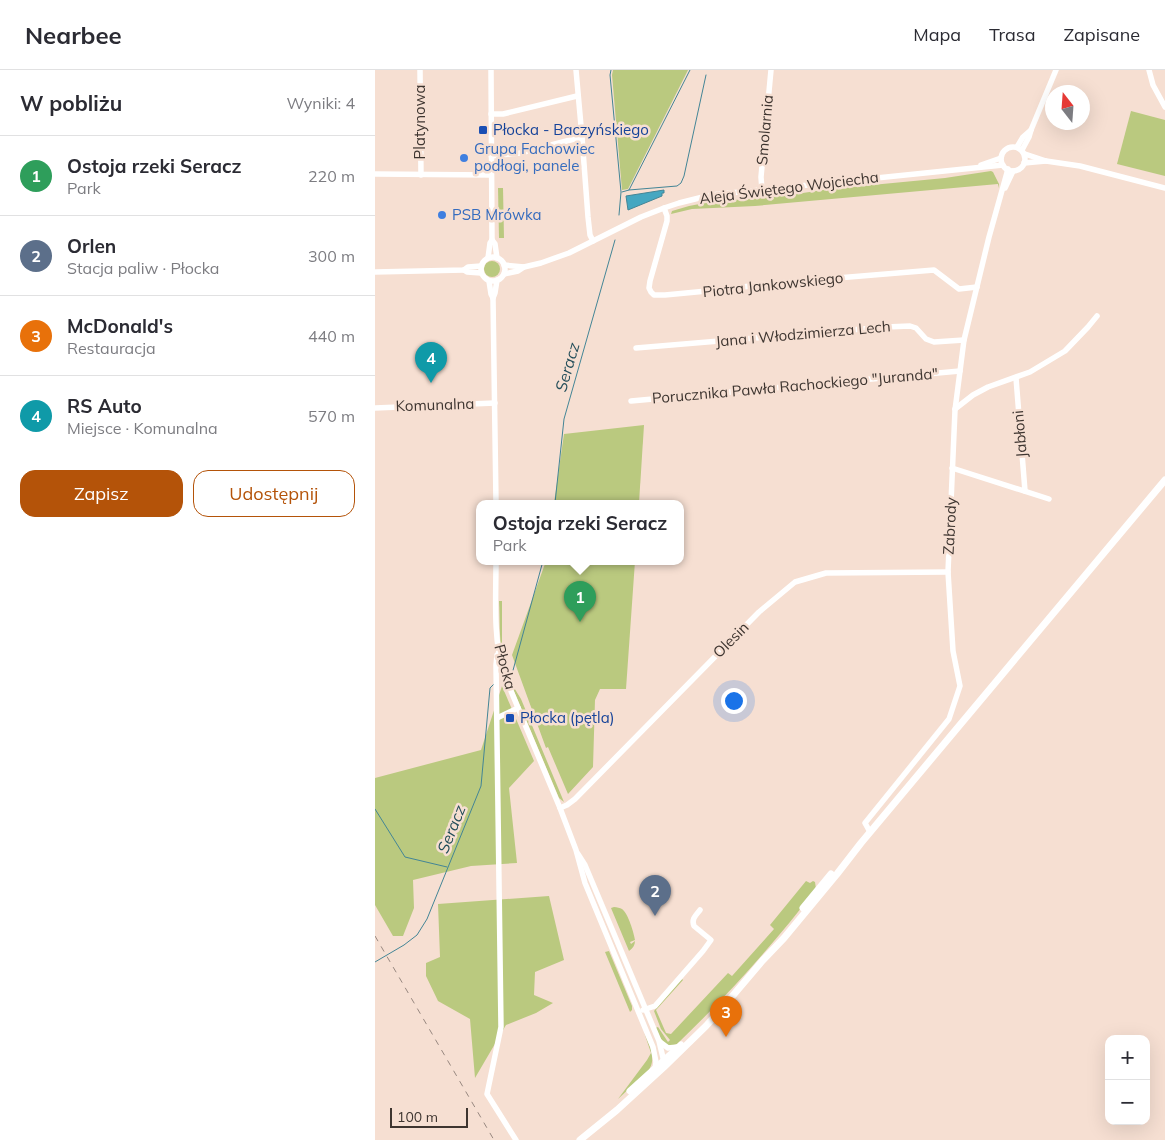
<!DOCTYPE html>
<html lang="pl">
<head>
<meta charset="utf-8">
<style>
  :root { --surface:#fff; --page:#f2f2f3; --text:#2b2b33; --muted:#7c7c81; --line:#e1e1e2; --accent:#b45309 }
  body { margin:0; font-family:Mulish,sans-serif; background:var(--page); color:var(--text) }
  .controls { position:absolute; right:15px; bottom:15px; display:grid; overflow:hidden; border-radius:10px; box-shadow:0 5px 20px #0002 }
  .controls button { width:45px; height:45px; display:grid; place-items:center; padding:0; border:0; border-bottom:1px solid var(--line); background:var(--surface); color:var(--text); font:25px sans-serif }
  .compass { position:absolute; left:670px; top:15px; width:45px; height:45px; border-radius:50%; background:var(--surface); box-shadow:0 5px 20px #0002; rotate:343deg }
  .scale { position:absolute; left:15px; bottom:12px; width:78px; box-sizing:border-box; padding-left:5px; border:2px solid #3e3530; border-top:0; font-size:14px; line-height:18px; white-space:nowrap; color:#3e3530; -webkit-text-stroke:4px #f6dfd2; paint-order:stroke }
  .you { position:absolute; left:358px; top:630px; width:18px; height:18px; margin:-12px; border:4px solid #fff; border-radius:50%; background:#1a73e8; box-shadow:0 0 0 8px #1a73e833 }
  .badge { display:grid; place-items:center; width:32px; height:32px; border-radius:50%; background:var(--accent); color:#fff; font-size:16px; font-weight:700 }
  .pin { position:absolute; translate:-50% -41px; filter:drop-shadow(0 1px 2px #0008) }
  .pin::after { content:''; position:absolute; top:26px; width:18px; height:15px; background:inherit; clip-path:polygon(0 0,100% 0,50% 100%) }
  .popup { position:absolute; left:101px; top:430px; width:208px; height:65px; box-sizing:border-box; display:grid; place-content:center; border-radius:10px; background:var(--surface); filter:drop-shadow(0 1px 4px #0005); font-size:16px; white-space:nowrap; color:var(--muted) }
  .popup b { font-size:19px; color:var(--text) }
  .popup::after { content:''; position:absolute; left:50%; top:100%; margin-left:-10px; border:10px solid transparent; border-top-color:var(--surface) }
  .list { margin:0; padding:0; list-style:none }
  h2 { display:flex; justify-content:space-between; align-items:center; height:65px; margin:0; padding:0 20px; font-size:21px }
  h2 small { font-size:16px; font-weight:400; color:var(--muted) }
  .list li { display:grid; grid-template-columns:32px 1fr auto; gap:15px; align-items:center; box-sizing:border-box; height:80px; padding:0 20px; border-top:1px solid var(--line) }
  .list b { display:block; font-size:19px; white-space:nowrap }
  .list p { margin:0; font-size:16px; white-space:nowrap; color:var(--muted) }
  .list em { font-size:16px; font-style:normal; color:var(--muted) }
  .actions { display:flex; gap:10px; padding:15px 20px }
  .actions a { flex:1; padding:11px 0; border:1px solid var(--accent); border-radius:15px; text-align:center; font-size:18px; color:var(--accent) }
  .actions .main { background:var(--accent); color:#fff }
  .map { position:relative; flex:none; width:790px; height:1070px; overflow:hidden }
  header { display:flex; align-items:center; gap:30px; box-sizing:border-box; height:70px; padding:0 25px; background:var(--surface); border-bottom:1px solid var(--line) }
  header strong { font-size:24px }
  nav { display:flex; gap:28px; margin-inline-start:auto; font-size:18px }
  main { display:flex }
  aside { flex:1; background:var(--surface) }
  .map>svg:first-child { display:block }
  .green { fill:#bac97f }
  .water { fill:#45a7c1; stroke:#438596 }
  .lines { fill:none; stroke-linecap:round; stroke-linejoin:round }
  .stream { stroke:#438596; stroke-width:1 }
  .minor { stroke:#fff; stroke-width:5.5 }
  .major { stroke:#fff; stroke-width:7 }
  .rail { stroke:#988880; stroke-width:1; stroke-dasharray:6 6; stroke-linecap:butt }
  .transit-dot { fill:#1a4fb4; stroke:#f6dfd2; stroke-width:2 }
  .shop-dot { fill:#3f7fe0; stroke:#f6dfd2; stroke-width:2 }
  .labels { text-anchor:middle; stroke-width:5; stroke-linejoin:round; paint-order:stroke }
  .street-label { font-size:15px; fill:#3e3530; stroke:#f6dfd2 }
  .transit-label { font-size:15px; fill:#164399; stroke:#f6dfd2; text-anchor:start }
  .shop-label { font-size:15px; fill:#366cbe; stroke:#f6dfd2; text-anchor:start }
  .water-label { font-size:16px; font-style:italic; fill:#244e5a; stroke:#f6dfd2 }
</style>
</head>
<body>
<header>
<strong>Nearbee</strong>
<nav><a>Mapa</a><a>Trasa</a><a>Zapisane</a></nav>
</header>
<main>
<aside>
<h2>W pobliżu<small>Wyniki: 4</small></h2>
<ul class="list">
<li><span class="badge" style="background:#2e9e5b">1</span><div><b>Ostoja rzeki Seracz</b><p>Park</p></div><em>220 m</em></li>
<li><span class="badge" style="background:#5c6f8a">2</span><div><b>Orlen</b><p>Stacja paliw · Płocka</p></div><em>300 m</em></li>
<li><span class="badge" style="background:#e8710a">3</span><div><b>McDonald's</b><p>Restauracja</p></div><em>440 m</em></li>
<li><span class="badge" style="background:#0f9aa8">4</span><div><b>RS Auto</b><p>Miejsce · Komunalna</p></div><em>570 m</em></li>
</ul>
<div class="actions"><a class="main">Zapisz</a><a>Udostępnij</a></div>
</aside>
<div class="map">
<svg width="790" height="1070" viewBox="0 0 790 1070">
  <rect width="100%" height="100%" fill="#f6dfd2"/>
  <!-- green -->
  <g class="green">
    <polygon points="238,0 313,0 253,119 247,120 237,5"/>
    <polygon points="756,41 790,50 790,106 742,94"/>
    <polygon points="616,101 618,102 624,114 624,118 623,114 380,136 317,139 296,144 297,141 314,136 335,132 414,125 455,119 570,108"/>
    <polygon points="123,118 128,118 129,168 124,168"/>
    <circle cx="117" cy="199" r="8"/>
    <polygon points="269,355 264,433 179,433 189,364"/>
    <polygon points="171,491 260,491 251,619 225,619 220,630 218,697 193,724 173,677 171,678 137,585"/>
    <path d="M124 531H127V584L133 604 138 616 146 629 189 732 184 728 136 614C132 604 128 594 127 583 124 566 125 549 124 531Z"/>
    <polygon points="127,616 159,691 134,718 142,793 96,796 38,810 39,838 28,866 18,866 0,835 0,708 106,680"/>
    <path d="M431 811 435 813 438 811 440 812 441 819C399 874 352 926 302 974 300 975 295 976 293 975 287 973 283 963 280 958L283 957 293 972 295 970 286 959 279 941 307 909 308 910 281 940 291 963 296 964 353 903 357 906 399 859 395 855Z"/>
    <polygon points="174,826 189,890 160,902 159,925 178,933 161,943 131,955 100,1008 95,949 63,931 51,906 51,893 65,887 63,834"/>
    <path d="M239 837C242 837 245 838 247 839 253 843 259 863 260 870L255 872 256 874 260 871C260 875 258 878 254 881L236 838Z"/>
    <polygon points="234,881 257,936 257,940 255,942 230,882"/>
    <path d="M269 962C274 975 282 987 274 1000L243 1029 272 990 276 983Z"/>
  </g>
  <!-- water -->
  <polygon class="water" points="289,120 289,123 287,123 287,126 253,140 251,126"/>
  <g class="lines">
    <!-- stream -->
    <g class="stream">
      <polyline points="236,0 235,5 246,122 244,145"/>
      <polyline points="254,120 302,116 306,113 309,106 331,5"/>
      <polyline points="247,122 254,120 315,0"/>
      <polyline points="180,433 189,349 240,170"/>
      <polyline points="137,604 168,491"/>
      <polyline points="0,739 30,787 72,797"/>
      <polyline points="0,892 29,875 42,865 52,849 106,716 115,618 119,614"/>
    </g>
    <!-- minor -->
    <g class="minor">
      <polyline points="45,0 46,105"/>
      <polyline points="201,0 207,67"/>
      <polyline points="774,0 778,15 790,37"/>
      <polyline points="116,44 128,44 202,26"/>
      <polyline points="642,77 648,67 656,60"/>
      <circle cx="638" cy="89" r="12"/>
      <polyline points="647,80 654,67 656,60 681,0"/>
      <polyline points="650,84 671,91 705,96 790,118"/>
      <polyline points="116,86 145,83 207,67 213,147 215,165 218,171"/>
      <polyline points="649,93 671,91"/>
      <polyline points="606,95 626,88"/>
      <polyline points="0,104 116,105"/>
      <polyline points="630,118 638,101"/>
      <polyline points="387,120 386,107 396,0"/>
      <polyline points="289,138 292,146 292,151 275,211 274,218 276,222 279,225 290,225 353,219 390,214 559,200 584,219 602,217"/>
      <polyline points="117,170 120,174 122,188"/>
      <circle cx="118" cy="199" r="12"/>
      <polyline points="113,188 115,173 117,170 116,0"/>
      <polyline points="129,195 149,197"/>
      <polyline points="89,200 92,202 106,203"/>
      <polyline points="0,202 89,200 93,197 106,196"/>
      <polyline points="129,204 143,201 149,197 166,193 194,183 266,147 289,138 304,133 336,125 628,95"/>
      <polyline points="114,211 116,224 118,228 121,433"/>
      <polyline points="118,228 120,223 122,210"/>
      <polyline points="261,278 511,257 535,256 541,258 551,269 559,272 589,270"/>
      <polyline points="641,308 650,421"/>
      <polyline points="256,331 585,301"/>
      <polyline points="0,338 120,333"/>
      <polyline points="580,339 598,325 613,317 655,302 690,281 713,257 722,246"/>
      <polyline points="577,398 674,429"/>
      <path d="M121 491C121 528 118 566 128 602L185 738 201 780 210 813 278 977 281 992 280 999"/>
      <polyline points="122,585 121,595 126,957 112,1024 141,1070"/>
      <polyline points="122,648 143,638"/>
      <polyline points="185,738 192,735 200,729 384,542 420,512 451,503 573,502"/>
      <polyline points="495,762 490,753 574,649 585,616 578,581 573,502 580,340 589,270 614,167 633,99"/>
      <polyline points="203,784 210,795 284,971 289,992"/>
      <path d="M268 940 280 936 328 881 336 870 319 856C316 849 321 845 325 840"/>
      <polyline points="285,972 293,978 303,977"/>
    </g>
    <!-- major -->
    <g class="major">
      <polyline points="428,838 456,804"/>
      <polyline points="255,1021 306,975"/>
      <polyline points="205,1070 242,1040 289,997 331,956 349,936 388,890 409,868 462,804 486,773 790,410"/>
    </g>
    <!-- rail -->
    <polyline class="rail" points="0,866 119,1070"/>
  </g>
  <!-- markers -->
  <g class="transit-dot">
    <rect x="103" y="55" width="10" height="10" rx="2.5"/>
    <rect x="130" y="643" width="10" height="10" rx="2.5"/>
  </g>
  <g class="shop-dot">
    <circle cx="89" cy="88" r="5"/>
    <circle cx="67" cy="145" r="5"/>
  </g>
  <g class="labels">
    <!-- street labels -->
    <g class="street-label">
      <text transform="translate(45 52) rotate(-90)" y="5">Platynowa</text>
      <text transform="translate(390 60) rotate(-85)" y="5">Smolarnia</text>
      <text transform="translate(414 118) rotate(-7)" y="5">Aleja Świętego Wojciecha</text>
      <text transform="translate(398 215) rotate(-6)" y="5">Piotra Jankowskiego</text>
      <text transform="translate(428 264) rotate(-5)" y="5">Jana i Włodzimierza Lech</text>
      <text transform="translate(420 316) rotate(-5)" y="5">Porucznika Pawła Rachockiego "Juranda"</text>
      <text transform="translate(60 335) rotate(-2)" y="5">Komunalna</text>
      <text transform="translate(645 364) rotate(-95)" y="5">Jabłoni</text>
      <text transform="translate(575 456) rotate(-87)" y="5">Zabrody</text>
      <text transform="translate(356 570) rotate(-45)" y="5">Olesin</text>
      <text transform="translate(130 597) rotate(75)" y="5">Płocka</text>
    </g>
    <!-- transit labels -->
    <g class="transit-label">
      <text x="118" y="65">Płocka - Baczyńskiego</text>
      <text x="145" y="653">Płocka (pętla)</text>
    </g>
    <!-- shop labels -->
    <g class="shop-label">
      <text x="99" y="84">Grupa Fachowiec<tspan x="99" dy="17">podłogi, panele</tspan></text>
      <text x="77" y="150">PSB Mrówka</text>
    </g>
    <!-- water labels -->
    <g class="water-label">
      <text transform="translate(192 297) rotate(-74)" y="6">Seracz</text>
      <text transform="translate(76 759) rotate(-68)" y="6">Seracz</text>
    </g>
  </g>
</svg>
<div class="controls">
<button>+</button>
<button>−</button>
</div>
<svg class="compass" viewBox="-18 -18 36 36"><path d="M0-13l5 13h-10z" fill="#e53935"/><path d="M0 13l5-13h-10z" fill="#7c7c81"/></svg>
<div class="scale">100 m</div>
<div class="you"></div>
<div class="pin badge" style="left:205px;top:552px;background:#2e9e5b">1</div>
<div class="popup"><b>Ostoja rzeki Seracz</b>Park</div>
<div class="pin badge" style="left:280px;top:846px;background:#5c6f8a">2</div>
<div class="pin badge" style="left:351px;top:967px;background:#e8710a">3</div>
<div class="pin badge" style="left:56px;top:313px;background:#0f9aa8">4</div>
</div>
</main>
</body>
</html>
